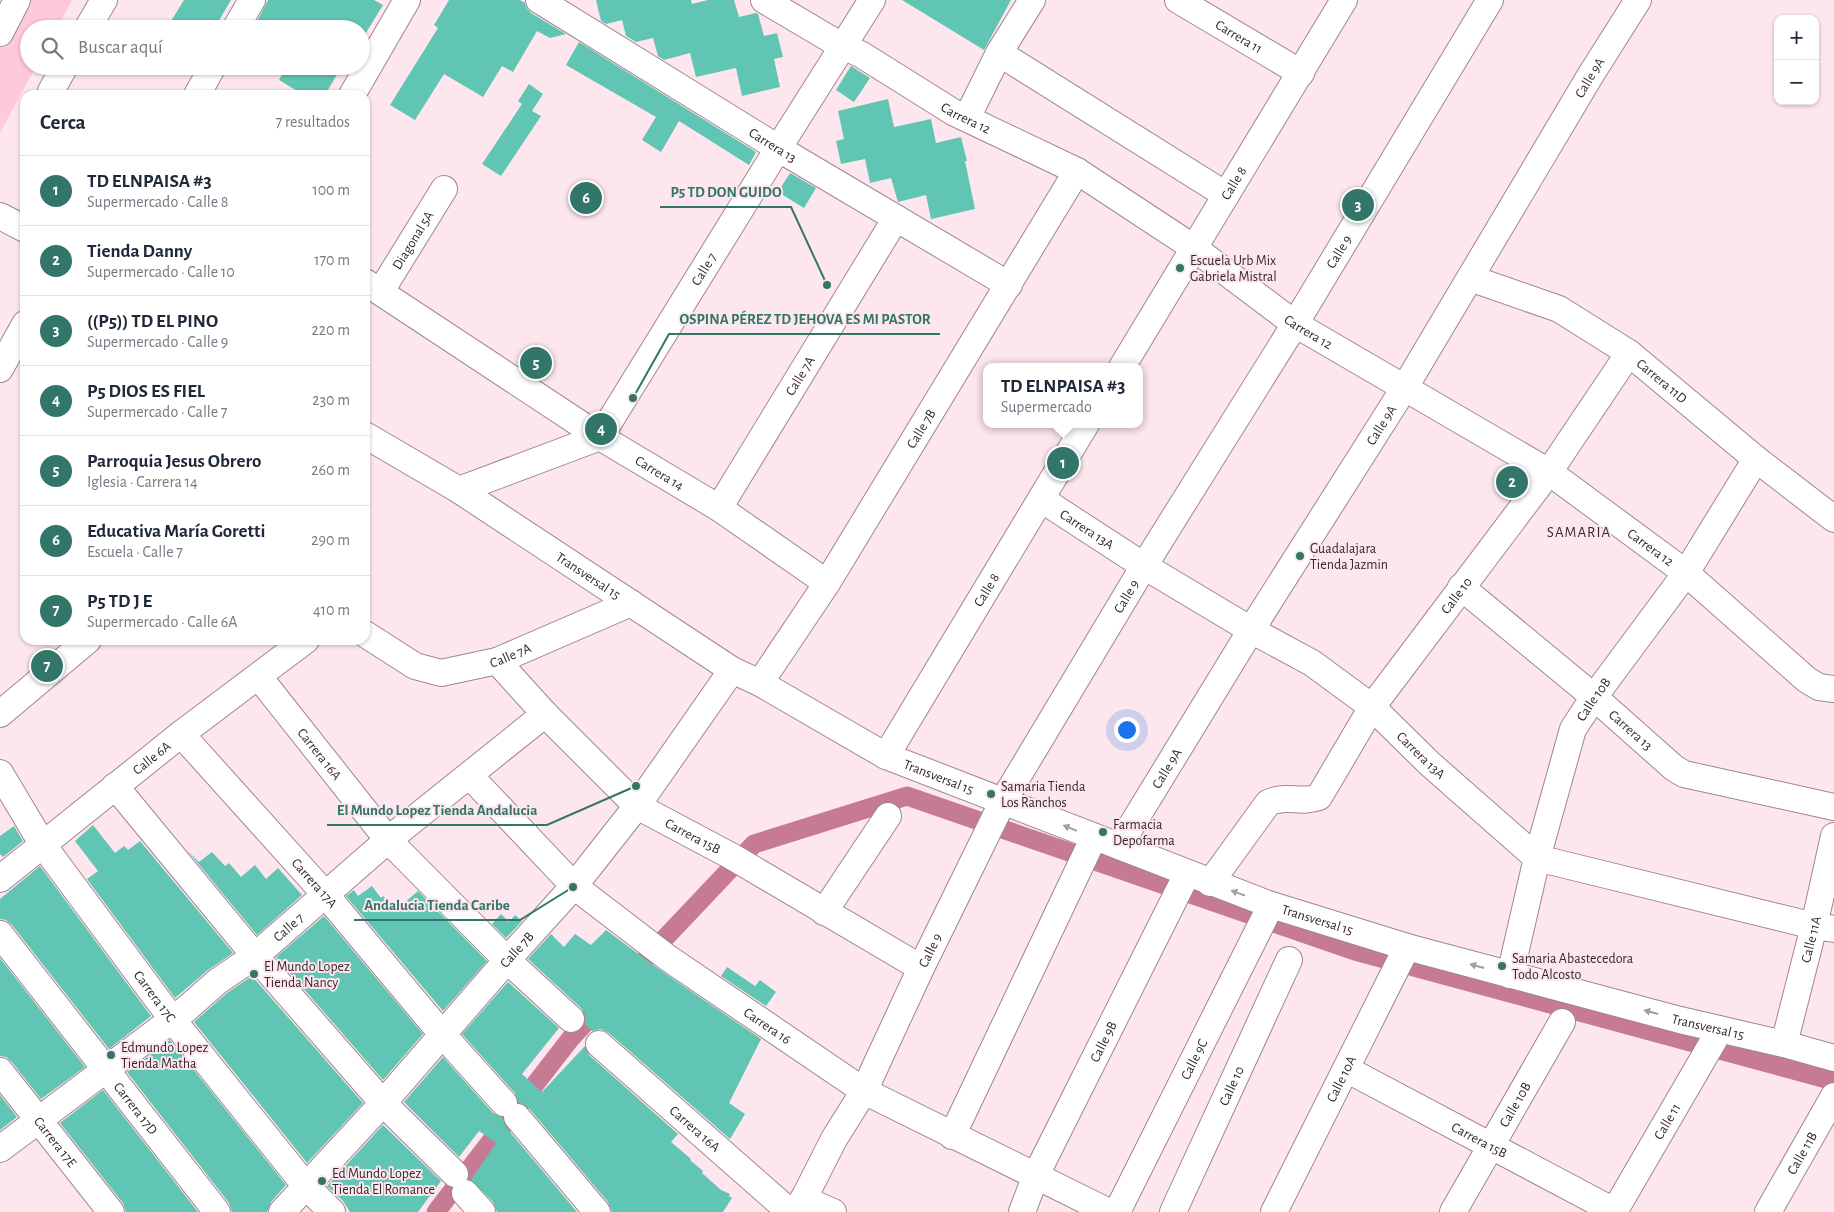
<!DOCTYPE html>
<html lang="es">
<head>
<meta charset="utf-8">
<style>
  :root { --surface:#fff; --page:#f6f6f7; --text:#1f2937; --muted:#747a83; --line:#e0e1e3; --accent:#32766a }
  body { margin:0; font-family:"Alegreya Sans",sans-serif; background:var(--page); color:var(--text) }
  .controls { position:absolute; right:15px; top:15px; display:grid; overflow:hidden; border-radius:10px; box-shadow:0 1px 4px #0004 }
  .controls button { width:45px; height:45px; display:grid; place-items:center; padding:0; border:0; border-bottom:1px solid var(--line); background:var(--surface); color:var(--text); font:25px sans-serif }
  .you { position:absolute; left:1126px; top:729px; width:18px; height:18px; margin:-12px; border:4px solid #fff; border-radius:50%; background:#1a73e8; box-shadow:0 0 0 8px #1a73e833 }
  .badge { display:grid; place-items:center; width:32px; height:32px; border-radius:50%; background:var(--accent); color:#fff; font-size:16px; font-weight:700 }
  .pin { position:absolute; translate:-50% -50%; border:2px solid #fff; box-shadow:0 1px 5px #0006 }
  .popup { position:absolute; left:983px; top:363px; width:160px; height:65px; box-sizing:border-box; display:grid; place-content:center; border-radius:10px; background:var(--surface); filter:drop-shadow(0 1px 4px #0005); font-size:16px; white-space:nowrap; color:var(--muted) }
  .popup b { font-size:19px; color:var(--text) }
  .popup::after { content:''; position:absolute; left:50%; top:100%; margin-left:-10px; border:10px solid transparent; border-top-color:var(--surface) }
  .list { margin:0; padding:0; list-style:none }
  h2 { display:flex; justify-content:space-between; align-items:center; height:65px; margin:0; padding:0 20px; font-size:21px }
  h2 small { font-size:16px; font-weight:400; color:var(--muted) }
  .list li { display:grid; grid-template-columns:32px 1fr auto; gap:15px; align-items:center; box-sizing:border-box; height:70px; padding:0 20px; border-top:1px solid var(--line) }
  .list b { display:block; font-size:19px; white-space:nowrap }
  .list p { margin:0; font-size:16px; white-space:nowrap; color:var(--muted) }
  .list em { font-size:16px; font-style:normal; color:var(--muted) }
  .icon { flex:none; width:28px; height:28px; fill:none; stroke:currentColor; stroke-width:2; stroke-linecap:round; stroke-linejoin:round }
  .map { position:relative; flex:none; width:1834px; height:1212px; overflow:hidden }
  .search { position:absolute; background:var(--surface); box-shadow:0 1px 4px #0004; left:20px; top:20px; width:350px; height:55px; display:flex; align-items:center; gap:12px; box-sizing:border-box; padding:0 18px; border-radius:28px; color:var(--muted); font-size:19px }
  .panel { position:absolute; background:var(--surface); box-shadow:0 1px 4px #0004; left:20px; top:90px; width:350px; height:555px; border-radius:15px }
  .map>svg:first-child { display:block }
  .green { fill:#fec9d9 }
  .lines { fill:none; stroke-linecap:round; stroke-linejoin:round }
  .canal { stroke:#c77a94; stroke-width:19 }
  .building { fill:#60c6b3 }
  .minor-casing { stroke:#a0868d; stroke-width:28 }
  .minor { stroke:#fff; stroke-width:26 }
  .oneway { fill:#a39fa0 }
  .poi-dot { fill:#32766a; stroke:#fde6ed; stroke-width:2 }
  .labels { text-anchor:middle; stroke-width:4; stroke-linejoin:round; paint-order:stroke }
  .street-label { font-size:14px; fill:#33292c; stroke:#fde6ed }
  .poi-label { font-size:14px; fill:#33292c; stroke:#fde6ed; text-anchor:start }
  .neighbourhood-label { font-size:15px; letter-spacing:1px; fill:#33292c; stroke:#fde6ed }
  .leader { fill:none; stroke:#32766a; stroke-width:2 }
  .callout-dot { fill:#32766a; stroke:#fde6ed; stroke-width:2 }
  .callout-label { font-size:15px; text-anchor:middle; font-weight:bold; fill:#32766a; stroke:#fde6ed; stroke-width:4; stroke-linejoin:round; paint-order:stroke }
</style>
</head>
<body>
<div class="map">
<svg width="1834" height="1212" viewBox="0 0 1834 1212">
  <rect width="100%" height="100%" fill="#fde6ed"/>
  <!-- green -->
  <polygon class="green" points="17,0 72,0 57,29 29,29 29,66 36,66 0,133 0,34"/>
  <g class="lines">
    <!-- canal -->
    <g class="canal">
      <polyline points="647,957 754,844 907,796 1355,951 1834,1081"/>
      <polyline points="436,1212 571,1038 603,1004"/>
    </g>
  </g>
  <!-- building -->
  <g class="building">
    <polygon points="184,0 231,0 214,29 166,29"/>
    <polygon points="268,0 374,0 383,5 361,41 361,29 253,29"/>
    <polygon points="449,0 520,0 525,3 526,7 531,13 566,34 550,38 537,31 513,72 502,66 483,97 444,74 415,120 390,105 438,28 434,25"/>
    <polygon points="596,0 691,0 692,4 708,0 734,0 739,17 756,13 758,14 764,36 777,33 783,57 774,59 780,87 742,96 736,68 696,77 690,53 664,60 658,56 653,38 636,42 626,36 622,20 606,24 601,21"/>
    <polygon points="902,0 1011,0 984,50"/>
    <polygon points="579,42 756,152 749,165 679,121 661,152 642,140 656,117 566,65"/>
    <polygon points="287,66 342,66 325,95 304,95 279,80"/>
    <polygon points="851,66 870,78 854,102 836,90"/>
    <polygon points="529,84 543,94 532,111 541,116 501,176 482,164 522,104 518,101"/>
    <polygon points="888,99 894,127 931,119 936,143 961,137 967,161 965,161 975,209 931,219 926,195 898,202 891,178 870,183 865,159 841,164 836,141 844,139 838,111"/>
    <polygon points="790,173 816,188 804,208 778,192"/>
    <polygon points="93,825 115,853 124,846 128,850 140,841 233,953 208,970 175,998 87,879 98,871 75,841"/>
    <polygon points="14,826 23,841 3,857 0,854 0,836"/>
    <polygon points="187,850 199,862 212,852 225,866 229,863 241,877 255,865 266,879 278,868 302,895 257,935"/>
    <polygon points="40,866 151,1016 109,1049 12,925 6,920 0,919 0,899"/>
    <polygon points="372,886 381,898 383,896 396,910 418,891 487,961 443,1011 346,896 354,890 358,896"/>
    <polygon points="501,914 509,922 515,915 522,921 506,938 492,924"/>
    <polygon points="324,916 423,1034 383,1080 276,957"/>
    <polygon points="606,930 660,970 761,1039 729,1103 745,1114 730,1139 609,1033 601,1029 592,1031 585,1024 585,1015 581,1008 528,959 551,934 564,947 575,934 591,945"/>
    <polygon points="0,958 85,1067 41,1099 12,1062 6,1057 0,1056"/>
    <polygon points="727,967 755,986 760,980 776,992 766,1006 721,976"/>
    <polygon points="252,976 363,1103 307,1163 194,1022 227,993"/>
    <polygon points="508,982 559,1028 522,1074 542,1092 585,1046 589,1055 678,1134 671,1142 691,1159 690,1160 703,1171 702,1173 721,1190 730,1194 729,1196 732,1198 723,1212 612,1212 608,1202 528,1107 519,1103 515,1093 462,1034"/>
    <polygon points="170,1040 286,1185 271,1202 267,1212 232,1212 229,1203 127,1072"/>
    <polygon points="443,1057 493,1113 502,1117 506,1127 577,1212 497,1212 493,1202 471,1180 496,1143 479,1131 459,1157 404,1102"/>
    <polygon points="103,1090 198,1212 126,1212 123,1203 60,1123"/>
    <polygon points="0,1095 17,1117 0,1130"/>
    <polygon points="383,1125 441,1181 418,1212 350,1212 343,1201 327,1186"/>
  </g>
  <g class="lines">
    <!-- minor casing -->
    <g class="minor-casing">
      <g id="minor">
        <path id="s1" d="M539 0 786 153 1009 285"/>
        <path id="s2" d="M764 0 835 42 862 55 953 112 1077 171 1194 248 1295 324 1549 472 1686 573 1807 680 1819 687 1834 689"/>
        <path id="s3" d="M1178 0 1301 73"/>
        <polyline points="87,29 104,0"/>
        <polyline points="235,29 252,0"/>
        <polyline points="0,33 17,0"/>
        <polyline points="999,53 1226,195"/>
        <polyline points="51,95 51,91 65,66"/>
        <polyline points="197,95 213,66"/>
        <polyline points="352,95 407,0"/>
        <polyline points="967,118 999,53 1032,0"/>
        <polyline points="0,216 25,229"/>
        <path id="s4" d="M1470 278 1559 309 1629 353 1756 459 1834 519"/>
        <path id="s5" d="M365 282 600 437 719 508 827 583"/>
        <path id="s6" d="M381 291 444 189"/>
        <path id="s7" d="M1122 367 1344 0"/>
        <polyline points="0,369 25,324"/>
        <path id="s8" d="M365 435 459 490 732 670 760 683 886 756 1271 905 1407 947 1680 1020 1784 1044 1834 1058"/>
        <path id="s9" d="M459 490 600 437 774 155 872 0"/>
        <path id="s10" d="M1041 499 1144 566 1251 630 1312 663 1372 707 1430 764 1537 858 1814 926 1834 929"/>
        <path id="s11" d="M719 508 896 218"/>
        <path id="s12" d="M1461 587 1594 697 1674 768 1684 774 1834 807"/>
        <path id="s13" d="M365 634 415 666 441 673 497 661 631 603"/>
        <path id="s14" d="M497 661 545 714 637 806 731 856 921 968"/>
        <path id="s15" d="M259 677 388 840 507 960 571 1019"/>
        <path id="s16" d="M760 683 827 583 1077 171"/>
        <polyline points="0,714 88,640"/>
        <path id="s17" d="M181 734 325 894 442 1034 504 1103"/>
        <path id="s18" d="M886 756 1086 424"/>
        <path id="s19" d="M0 773 43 845 172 1019 305 1185 332 1212"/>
        <path id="s20" d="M470 776 574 886 668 958 864 1091 1109 1212"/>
        <polyline points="115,786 255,956 383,1103 455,1174"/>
        <path id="s21" d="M1119 846 1251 630 1405 387 1590 76 1638 0"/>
        <path id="s22" d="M0 879 181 734 306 640"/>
        <path id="s23" d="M1210 883 1268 803C1286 794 1301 804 1319 797L1372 707 1549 472 1629 353"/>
        <polyline points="824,912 888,816"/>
        <path id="s24" d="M0 934 217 1212"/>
        <path id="s25" d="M1510 975 1537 858 1573 729 1594 697 1686 573 1756 459"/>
        <path id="s26" d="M599 1044 790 1212"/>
        <path id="s27" d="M1784 1044 1814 926 1834 836"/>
        <path id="s28" d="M1346 1069 1614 1211"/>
        <path id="s29" d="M0 1071 111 1212"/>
        <polyline points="517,1117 597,1212"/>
        <polyline points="952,1136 1094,837"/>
        <path id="s30" d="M0 1149 185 1010 218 981 255 956 388 840 545 714"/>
        <polyline points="465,1193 482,1212"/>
        <polyline points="803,1199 833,1212"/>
        <path id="s31" d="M282 1212 383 1103 507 960 574 886 637 806 732 670"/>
        <path id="s32" d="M797 1212 834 1139 864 1091 921 968 1003 801 1144 566 1295 324 1490 0"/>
        <path id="s33" d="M1022 1212 1036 1175 1187 874"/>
        <path id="s34" d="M1117 1212 1271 905"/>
        <path id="s35" d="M1173 1212 1289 960"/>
        <path id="s36" d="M1274 1212 1407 947"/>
        <path id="s37" d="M1453 1212 1562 1022"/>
        <path id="s38" d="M1614 1212 1714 1040 1719 1029"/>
        <path id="s39" d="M1768 1212 1834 1096"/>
      </g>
    </g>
    <!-- minor -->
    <use href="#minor" class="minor"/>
  </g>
  <!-- one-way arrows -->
  <defs><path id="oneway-solid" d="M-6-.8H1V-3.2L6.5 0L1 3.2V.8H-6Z" transform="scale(1.25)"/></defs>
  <g class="oneway">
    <use href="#oneway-solid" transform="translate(1070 828) rotate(-158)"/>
    <use href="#oneway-solid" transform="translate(1238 893) rotate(-160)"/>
    <use href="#oneway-solid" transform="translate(1477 966) rotate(-165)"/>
    <use href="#oneway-solid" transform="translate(1651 1012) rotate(-165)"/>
  </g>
  <!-- markers -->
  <g class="poi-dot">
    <circle cx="1180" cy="268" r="5"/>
    <circle cx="1300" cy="556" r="5"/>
    <circle cx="991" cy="794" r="5"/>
    <circle cx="1103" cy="832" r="5"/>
    <circle cx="1502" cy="966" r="5"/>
    <circle cx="254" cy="974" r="5"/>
    <circle cx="111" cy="1055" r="5"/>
    <circle cx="322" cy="1181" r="5"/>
  </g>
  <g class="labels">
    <!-- street labels -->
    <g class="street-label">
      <text dy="5" stroke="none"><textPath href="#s3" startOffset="71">Carrera 11</textPath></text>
      <text dy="5" stroke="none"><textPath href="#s21" startOffset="901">Calle 9A</textPath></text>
      <text dy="5" stroke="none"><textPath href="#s2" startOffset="234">Carrera 12</textPath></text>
      <text dy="5" stroke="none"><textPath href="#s1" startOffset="275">Carrera 13</textPath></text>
      <text dy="5" stroke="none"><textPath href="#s7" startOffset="215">Calle 8</textPath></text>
      <text dy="5" stroke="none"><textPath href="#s6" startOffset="60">Diagonal 5A</textPath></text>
      <text dy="5" stroke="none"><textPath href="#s32" startOffset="1104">Calle 9</textPath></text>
      <text dy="5" stroke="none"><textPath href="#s9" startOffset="348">Calle 7</textPath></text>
      <text dy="5" stroke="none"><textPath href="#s2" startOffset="639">Carrera 12</textPath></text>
      <text dy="5" stroke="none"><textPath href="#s11" startOffset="155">Calle 7A</textPath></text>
      <text dy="5" stroke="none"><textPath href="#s4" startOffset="220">Carrera 11D</textPath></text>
      <text dy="5" stroke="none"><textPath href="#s21" startOffset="496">Calle 9A</textPath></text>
      <text dy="5" stroke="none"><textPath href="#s16" startOffset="301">Calle 7B</textPath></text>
      <text dy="5" stroke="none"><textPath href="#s5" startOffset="351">Carrera 14</textPath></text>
      <text dy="5" stroke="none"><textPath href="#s10" startOffset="55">Carrera 13A</textPath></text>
      <text dy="5" stroke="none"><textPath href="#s2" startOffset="1044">Carrera 12</textPath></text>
      <text dy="5" stroke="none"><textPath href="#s8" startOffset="264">Transversal 15</textPath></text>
      <text dy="5" stroke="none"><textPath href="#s18" startOffset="194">Calle 8</textPath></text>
      <text dy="5" stroke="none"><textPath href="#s23" startOffset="395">Calle 10</textPath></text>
      <text dy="5" stroke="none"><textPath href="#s32" startOffset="699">Calle 9</textPath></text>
      <text dy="5" stroke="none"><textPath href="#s13" startOffset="158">Calle 7A</textPath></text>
      <text dy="5" stroke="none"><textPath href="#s25" startOffset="290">Calle 10B</textPath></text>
      <text dy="5" stroke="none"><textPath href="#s12" startOffset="222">Carrera 13</textPath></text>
      <text dy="5" stroke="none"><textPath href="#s15" startOffset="98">Carrera 16A</textPath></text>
      <text dy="5" stroke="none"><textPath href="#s10" startOffset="460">Carrera 13A</textPath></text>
      <text dy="5" stroke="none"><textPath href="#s22" startOffset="194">Calle 6A</textPath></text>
      <text dy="5" stroke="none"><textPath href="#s21" startOffset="91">Calle 9A</textPath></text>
      <text dy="5" stroke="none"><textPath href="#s8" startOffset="669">Transversal 15</textPath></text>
      <text dy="5" stroke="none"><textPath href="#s14" startOffset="265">Carrera 15B</textPath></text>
      <text dy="5" stroke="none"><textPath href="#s17" startOffset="200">Carrera 17A</textPath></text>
      <text dy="5" stroke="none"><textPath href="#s8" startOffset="1074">Transversal 15</textPath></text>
      <text dy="5" stroke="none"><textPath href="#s30" startOffset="364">Calle 7</textPath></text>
      <text dy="5" stroke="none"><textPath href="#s27" startOffset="108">Calle 11A</textPath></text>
      <text dy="5" stroke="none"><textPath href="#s31" startOffset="352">Calle 7B</textPath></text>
      <text dy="5" stroke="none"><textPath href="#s32" startOffset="294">Calle 9</textPath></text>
      <text dy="5" stroke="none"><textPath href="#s19" startOffset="272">Carrera 17C</textPath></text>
      <text dy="5" stroke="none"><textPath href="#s20" startOffset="390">Carrera 16</textPath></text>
      <text dy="5" stroke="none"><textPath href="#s8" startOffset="1479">Transversal 15</textPath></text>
      <text dy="5" stroke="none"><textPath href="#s33" startOffset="189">Calle 9B</textPath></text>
      <text dy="5" stroke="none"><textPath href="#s34" startOffset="171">Calle 9C</textPath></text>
      <text dy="5" stroke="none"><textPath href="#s36" startOffset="149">Calle 10A</textPath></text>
      <text dy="5" stroke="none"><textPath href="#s35" startOffset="139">Calle 10</textPath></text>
      <text dy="5" stroke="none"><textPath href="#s37" startOffset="124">Calle 10B</textPath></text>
      <text dy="5" stroke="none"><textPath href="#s24" startOffset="221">Carrera 17D</textPath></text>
      <text dy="5" stroke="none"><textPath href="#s38" startOffset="105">Calle 11</textPath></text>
      <text dy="5" stroke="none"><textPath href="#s26" startOffset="128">Carrera 16A</textPath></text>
      <text dy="5" stroke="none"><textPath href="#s28" startOffset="151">Carrera 15B</textPath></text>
      <text dy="5" stroke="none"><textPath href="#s29" startOffset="90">Carrera 17E</textPath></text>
      <text dy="5" stroke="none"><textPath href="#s39" startOffset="68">Calle 11B</textPath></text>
    </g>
    <!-- poi labels -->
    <g class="poi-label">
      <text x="1190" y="265">Escuela Urb Mix<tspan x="1190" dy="16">Gabriela Mistral</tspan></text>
      <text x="1310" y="553">Guadalajara<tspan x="1310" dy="16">Tienda Jazmin</tspan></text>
      <text x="1001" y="791">Samaria Tienda<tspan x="1001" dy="16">Los Ranchos</tspan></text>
      <text x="1113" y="829">Farmacia<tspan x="1113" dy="16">Depofarma</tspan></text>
      <text x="1512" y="963">Samaria Abastecedora<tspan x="1512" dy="16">Todo Alcosto</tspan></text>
      <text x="264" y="971">El Mundo Lopez<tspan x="264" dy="16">Tienda Nancy</tspan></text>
      <text x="121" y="1052">Edmundo Lopez<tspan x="121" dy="16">Tienda Matha</tspan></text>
      <text x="332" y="1178">Ed Mundo Lopez<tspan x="332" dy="16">Tienda El Romance</tspan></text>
    </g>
    <!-- neighbourhood labels -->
    <g class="neighbourhood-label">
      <text x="1579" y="537">SAMARIA</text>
    </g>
  </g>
  <!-- callouts -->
  <path class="leader" d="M827 285L791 207H660M633 398L669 334H940M636 786L547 825H327M573 887L520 920H354"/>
  <g class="callout-dot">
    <circle cx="827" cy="285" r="5"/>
    <circle cx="633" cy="398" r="5"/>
    <circle cx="636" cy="786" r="5"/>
    <circle cx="573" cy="887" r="5"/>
  </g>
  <g class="callout-label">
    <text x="726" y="197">P5 TD DON GUIDO</text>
    <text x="805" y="324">OSPINA PÉREZ TD JEHOVA ES MI PASTOR</text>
    <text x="437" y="815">El Mundo Lopez Tienda Andalucia</text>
    <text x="437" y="910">Andalucia Tienda Caribe</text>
  </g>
</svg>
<div class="controls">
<button>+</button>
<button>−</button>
</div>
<div class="you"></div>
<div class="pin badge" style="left:1063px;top:463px">1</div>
<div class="popup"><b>TD ELNPAISA #3</b>Supermercado</div>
<div class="pin badge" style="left:1512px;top:482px">2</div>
<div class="pin badge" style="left:1358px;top:205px">3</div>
<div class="pin badge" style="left:601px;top:429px">4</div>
<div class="pin badge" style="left:536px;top:363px">5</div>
<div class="pin badge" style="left:586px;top:198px">6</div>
<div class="pin badge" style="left:47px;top:666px">7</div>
<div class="search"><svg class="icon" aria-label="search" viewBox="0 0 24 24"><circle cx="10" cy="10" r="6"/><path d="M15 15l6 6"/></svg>Buscar aquí</div>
<section class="panel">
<h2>Cerca<small>7 resultados</small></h2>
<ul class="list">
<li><span class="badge">1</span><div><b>TD ELNPAISA #3</b><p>Supermercado · Calle 8</p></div><em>100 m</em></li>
<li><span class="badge">2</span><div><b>Tienda Danny</b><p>Supermercado · Calle 10</p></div><em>170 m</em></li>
<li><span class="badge">3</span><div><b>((P5)) TD EL PINO</b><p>Supermercado · Calle 9</p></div><em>220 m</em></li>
<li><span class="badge">4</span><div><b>P5 DIOS ES FIEL</b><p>Supermercado · Calle 7</p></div><em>230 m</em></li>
<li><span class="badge">5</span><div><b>Parroquia Jesus Obrero</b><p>Iglesia · Carrera 14</p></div><em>260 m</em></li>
<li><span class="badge">6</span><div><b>Educativa María Goretti</b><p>Escuela · Calle 7</p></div><em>290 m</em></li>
<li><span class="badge">7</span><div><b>P5 TD J E</b><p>Supermercado · Calle 6A</p></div><em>410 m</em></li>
</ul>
</section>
</div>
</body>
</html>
